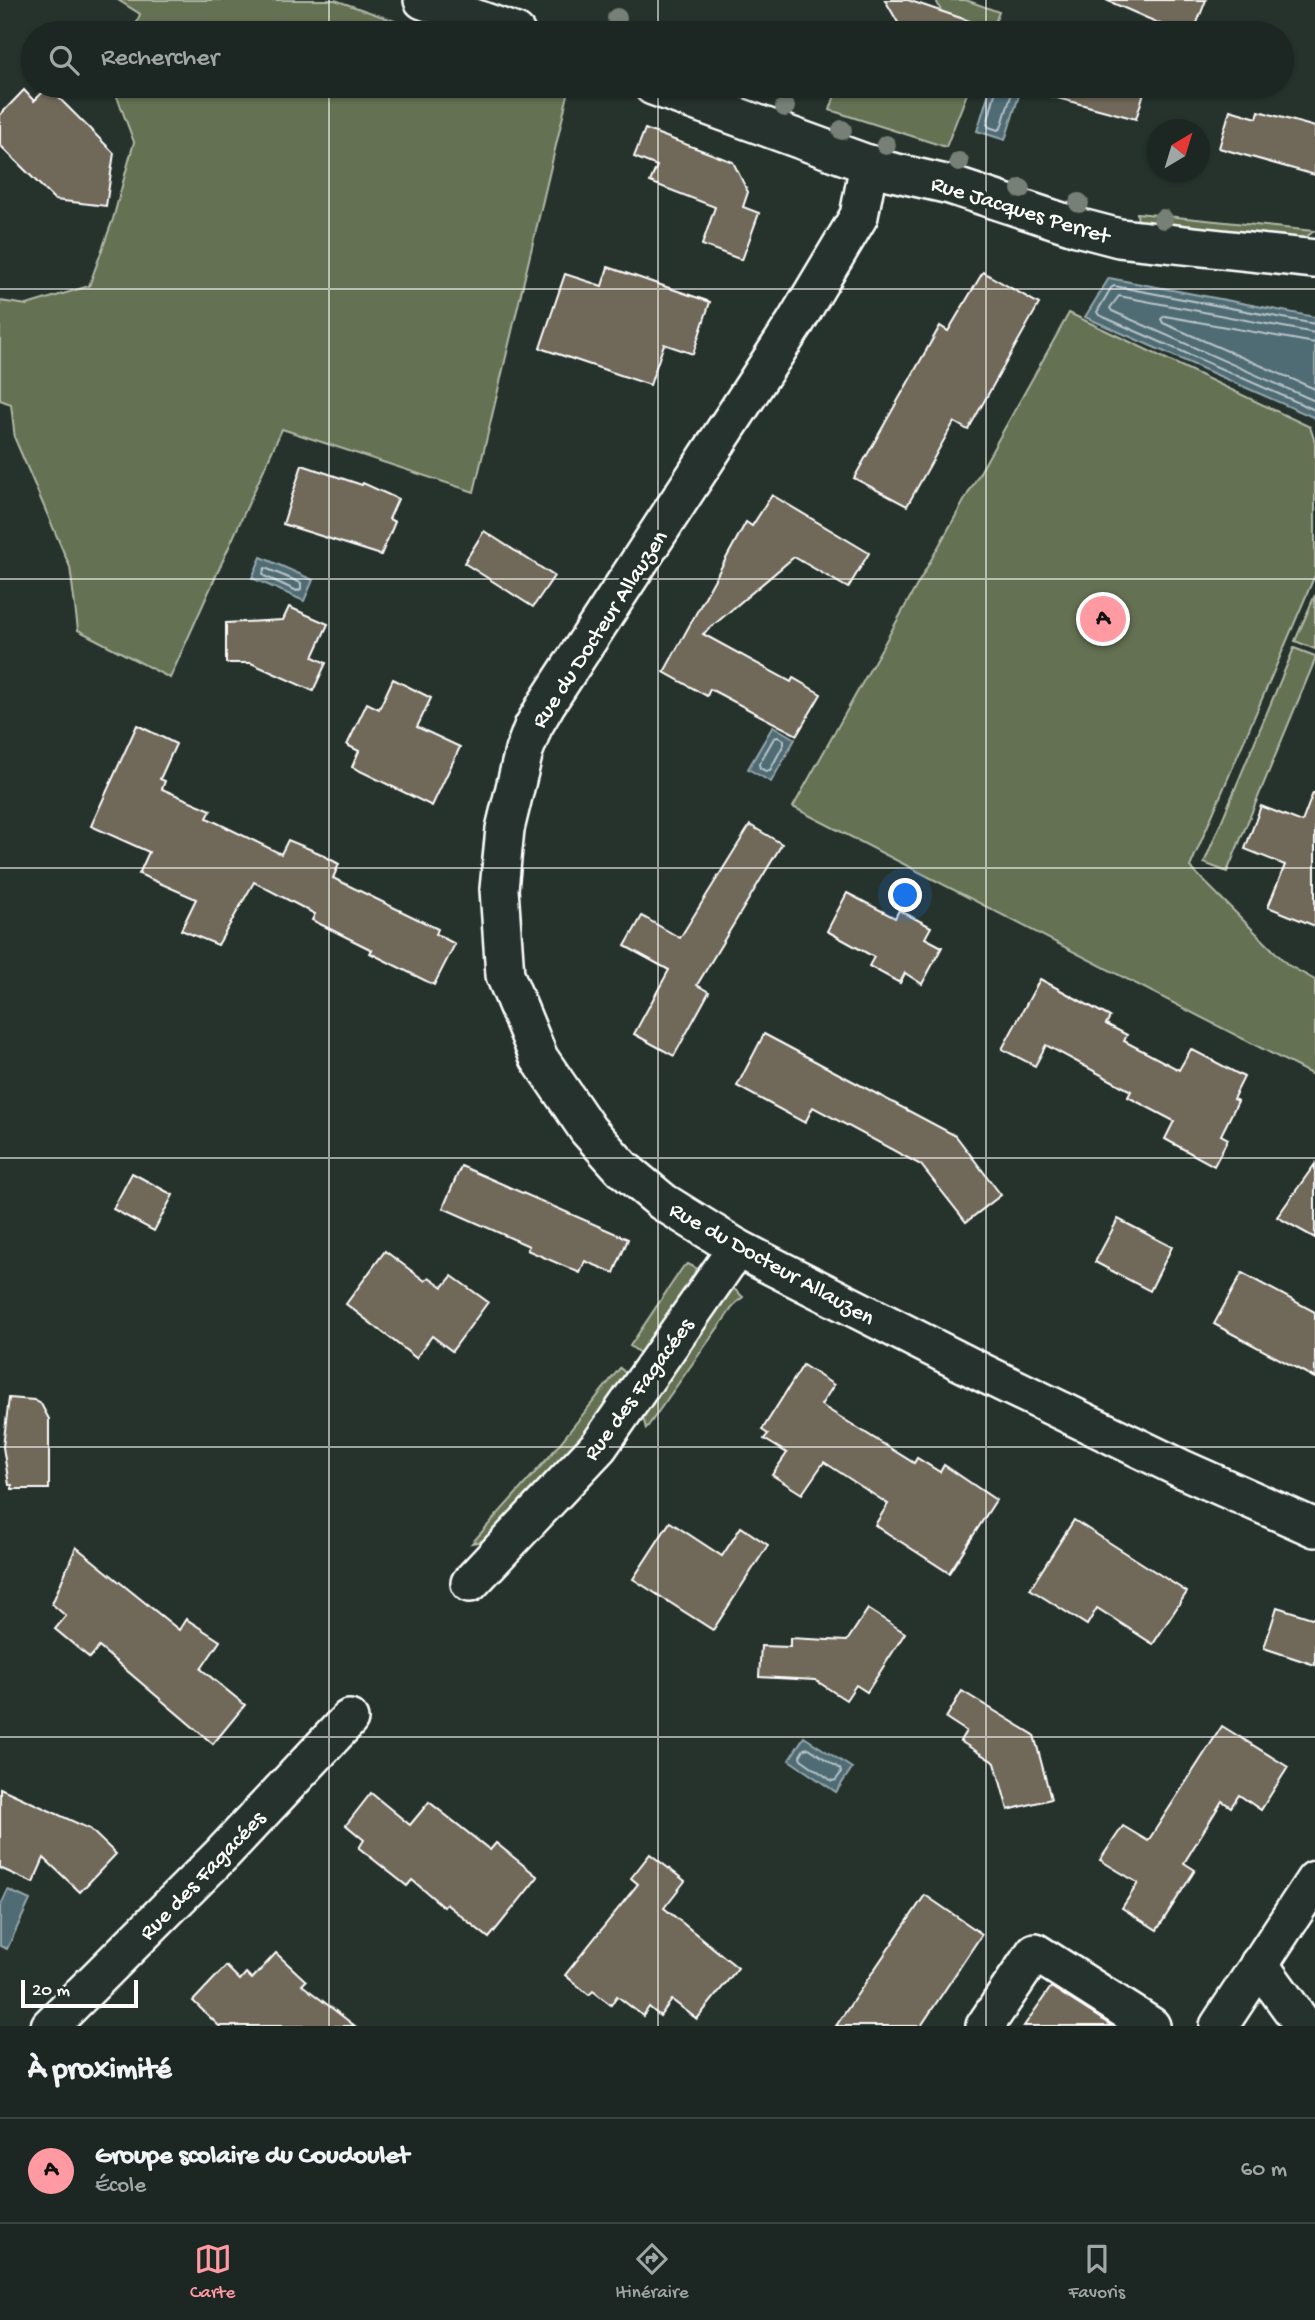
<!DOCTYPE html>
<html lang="fr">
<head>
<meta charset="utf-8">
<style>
  :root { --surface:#1c2622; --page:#29322f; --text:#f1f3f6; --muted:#a0a5a5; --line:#3a4340; --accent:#ff9aa2 }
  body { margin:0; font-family:"Gochi Hand",sans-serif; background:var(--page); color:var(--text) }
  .compass { position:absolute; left:1147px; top:119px; width:63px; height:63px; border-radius:50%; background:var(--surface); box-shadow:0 2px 5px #0004; rotate:38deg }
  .scale { position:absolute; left:21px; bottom:18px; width:117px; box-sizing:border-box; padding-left:7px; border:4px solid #fff; border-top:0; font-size:19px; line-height:24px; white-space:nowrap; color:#fff; -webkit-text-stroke:5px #26332d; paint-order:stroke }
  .you { position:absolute; left:906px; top:896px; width:24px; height:24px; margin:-18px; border:5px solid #fff; border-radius:50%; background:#1a73e8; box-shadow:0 0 0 10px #1a73e833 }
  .badge { display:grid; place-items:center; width:46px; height:46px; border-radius:50%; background:var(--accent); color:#111; font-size:23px; font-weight:700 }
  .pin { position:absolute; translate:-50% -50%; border:4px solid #fff; box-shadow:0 2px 7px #0006 }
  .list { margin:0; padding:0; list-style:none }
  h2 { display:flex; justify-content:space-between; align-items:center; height:91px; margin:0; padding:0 28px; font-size:30px }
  h2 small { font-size:23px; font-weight:400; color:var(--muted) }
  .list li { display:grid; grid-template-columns:46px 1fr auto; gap:21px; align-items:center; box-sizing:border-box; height:105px; padding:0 28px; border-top:2px solid var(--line) }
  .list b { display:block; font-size:26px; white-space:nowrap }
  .list p { margin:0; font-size:23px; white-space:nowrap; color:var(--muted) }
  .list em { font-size:23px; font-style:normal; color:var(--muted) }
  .icon { flex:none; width:38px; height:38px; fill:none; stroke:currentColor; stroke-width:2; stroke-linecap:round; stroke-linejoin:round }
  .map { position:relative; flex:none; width:1315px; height:2026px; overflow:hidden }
  .search { position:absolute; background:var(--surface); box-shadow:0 2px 5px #0004; left:21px; right:21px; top:21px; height:77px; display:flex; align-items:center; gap:18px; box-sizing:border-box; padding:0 24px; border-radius:38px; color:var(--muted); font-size:26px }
  .sheet { height:196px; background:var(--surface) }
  nav { display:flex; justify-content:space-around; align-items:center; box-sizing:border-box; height:98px; border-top:2px solid var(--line); background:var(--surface); font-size:19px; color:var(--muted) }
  nav a { display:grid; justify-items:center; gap:4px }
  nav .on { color:var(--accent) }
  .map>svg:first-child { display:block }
  .green { fill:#657152; stroke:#b2b8a8; stroke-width:2 }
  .water { fill:#4f6c75; stroke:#95a7ac; stroke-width:2 }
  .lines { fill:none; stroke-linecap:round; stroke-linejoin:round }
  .shore { stroke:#b9c4c8; stroke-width:2 }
  .building { fill:#6f6758; stroke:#fff; stroke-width:2 }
  .minor-casing { stroke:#fff; stroke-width:42 }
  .minor { stroke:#26332d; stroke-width:37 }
  .tree { fill:#778076 }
  .grid { fill:none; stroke:#fff; stroke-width:2; stroke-opacity:0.55 }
  .labels { text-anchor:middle; stroke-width:7; stroke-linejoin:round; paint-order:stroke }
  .street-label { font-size:23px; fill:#fff; stroke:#26332d }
</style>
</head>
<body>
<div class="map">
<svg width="1315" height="2026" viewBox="0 0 1315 2026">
  <rect width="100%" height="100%" fill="#26332d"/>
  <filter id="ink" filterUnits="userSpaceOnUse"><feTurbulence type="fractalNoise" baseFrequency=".0143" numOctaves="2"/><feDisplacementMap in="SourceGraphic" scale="14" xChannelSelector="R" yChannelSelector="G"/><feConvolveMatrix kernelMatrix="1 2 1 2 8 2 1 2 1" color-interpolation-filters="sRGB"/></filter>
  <g filter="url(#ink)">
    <!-- green -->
    <g class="green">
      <polygon points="118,0 335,0 429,33 133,33 140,14"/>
      <polygon points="936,0 966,0 999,12 991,33 951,33"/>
      <polygon points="113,86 570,86 474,492 282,429 170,678 78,630 70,567 15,439 11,404 0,400 0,301 27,305 89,286 113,219 134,142"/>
      <polygon points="838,86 970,86 946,147 830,110"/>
      <polygon points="1137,213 1314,231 1304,239 1138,224"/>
      <polygon points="1069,313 1310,427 1315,442 1315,575 1190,867 1288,965 1315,980 1315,1076 793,807"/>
      <polygon points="1315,595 1315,649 1295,641"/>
      <polygon points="1294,648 1315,656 1315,660 1227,872 1204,863"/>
      <polygon points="688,1264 696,1268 690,1285 643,1355 630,1346 683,1267"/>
      <polygon points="733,1288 743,1297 735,1304 646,1429 642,1413 722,1295"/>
      <polygon points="620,1368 628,1375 571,1453 489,1540 472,1543 548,1458"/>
    </g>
    <!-- water -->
    <g class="water">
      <polygon points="991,86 1022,86 1005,140 977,131"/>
      <polygon points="1109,278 1315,317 1315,418 1085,317"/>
      <polygon points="261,557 313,580 304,601 252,578"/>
      <polygon points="773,726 795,739 771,782 748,769"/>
      <polygon points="804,1737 852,1768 836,1792 789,1760"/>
      <polygon points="8,1890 30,1900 7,1949 0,1946 0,1907"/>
    </g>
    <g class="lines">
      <!-- shore -->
      <g class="shore">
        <polyline points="997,86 987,124 989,127 998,130 1001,128 1014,86"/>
        <polyline points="1315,324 1114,286 1111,288 1097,312 1099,315 1315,410"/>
        <polyline points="1315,333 1119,296 1110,308 1112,311 1315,401"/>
        <polyline points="1315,343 1165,316 1161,319 1163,323 1315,389"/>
        <polygon points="265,568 301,583 301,589 297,591 264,576 263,573"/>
        <polygon points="778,737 784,740 784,744 770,770 766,771 760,768 759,764 774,738"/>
        <polygon points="809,1748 840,1769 841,1773 836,1780 832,1781 801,1759 800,1756 804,1749"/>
      </g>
    </g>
    <!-- building -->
    <g class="building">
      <polygon points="885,0 908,0 990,28 989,33 904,33"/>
      <polygon points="1106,0 1206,0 1193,33 1181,33"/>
      <polygon points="1051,86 1146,86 1136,119 1050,96"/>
      <polygon points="48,87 114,153 106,206 55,200 0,145 0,115 24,90 34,101"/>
      <polygon points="1230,110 1257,118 1259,111 1315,127 1315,175 1219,148"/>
      <polygon points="645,129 733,162 748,192 743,207 759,213 742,260 702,245 715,207 650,182 657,166 634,157"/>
      <polygon points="608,267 710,302 693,354 664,344 650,385 540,348 565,274 602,286"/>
      <polygon points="983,272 1039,304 968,430 954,422 907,506 854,478 940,326 948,331"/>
      <polygon points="302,465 362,485 363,483 398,499 389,519 395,522 381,555 283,524"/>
      <polygon points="772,495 869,553 848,588 794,557 703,634 791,682 793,678 821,694 797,735 710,689 707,696 664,672 746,522 752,526"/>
      <polygon points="484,531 554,576 533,607 464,563"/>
      <polygon points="289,607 328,624 313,657 326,663 313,691 251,663 226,663 226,623 283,620"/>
      <polygon points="393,679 431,698 417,727 460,747 432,806 352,767 359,751 347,745 367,703 379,709"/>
      <polygon points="137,725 176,744 160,779 165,781 162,789 211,810 207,818 281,854 288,840 319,853 339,864 333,878 438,929 436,934 455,944 434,985 370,953 372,950 312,920 315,914 254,882 218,945 181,930 196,899 139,874 149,852 91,826"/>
      <polygon points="1313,793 1315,793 1315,926 1268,907 1285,865 1245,849 1261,806 1302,822"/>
      <polygon points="750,825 782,844 697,985 709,992 674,1056 634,1034 669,970 625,946 642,916 680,938"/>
      <polygon points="847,893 895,918 899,910 931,927 925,938 942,947 922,984 905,973 900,983 869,966 874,957 827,931"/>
      <polygon points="1040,979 1110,1017 1106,1024 1127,1035 1124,1041 1179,1070 1191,1049 1244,1077 1233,1099 1238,1101 1221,1135 1228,1139 1214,1166 1165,1139 1174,1121 1128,1097 1131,1091 1046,1045 1035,1066 1002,1049"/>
      <polygon points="764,1034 956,1136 1001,1195 966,1222 921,1165 813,1107 805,1123 737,1086"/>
      <polygon points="1315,1164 1315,1238 1277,1217"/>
      <polygon points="461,1166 628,1239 614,1273 585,1261 580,1273 527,1250 529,1246 443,1208"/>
      <polygon points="132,1173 173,1195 154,1231 113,1209"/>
      <polygon points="1118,1219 1172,1247 1150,1291 1095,1262"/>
      <polygon points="385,1251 425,1281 429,1277 443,1287 452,1276 488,1302 452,1351 432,1336 416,1358 346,1304"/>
      <polygon points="1242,1273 1315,1312 1315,1378 1214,1324"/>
      <polygon points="803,1365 834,1385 821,1405 914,1463 917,1458 940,1472 944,1465 996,1500 949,1573 875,1525 888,1504 824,1462 802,1494 772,1475 787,1453 764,1439 768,1434 762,1430"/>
      <polygon points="9,1398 34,1400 41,1404 49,1419 49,1489 12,1489 12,1485 9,1485 3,1447"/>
      <polygon points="1074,1520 1187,1592 1153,1644 1097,1608 1087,1625 1030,1589"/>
      <polygon points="670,1522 722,1556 741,1527 768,1545 713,1630 633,1579"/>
      <polygon points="76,1547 179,1630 186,1619 220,1641 201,1669 245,1705 213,1744 99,1647 90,1658 55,1629 66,1616 52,1604"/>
      <polygon points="1277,1607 1315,1619 1315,1665 1264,1648"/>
      <polygon points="868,1609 905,1633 867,1692 856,1685 846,1700 815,1680 759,1677 761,1646 790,1647 790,1638 847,1641"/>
      <polygon points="962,1691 1034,1735 1051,1799 1008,1810 995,1763 960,1741 966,1731 946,1718"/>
      <polygon points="1222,1726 1288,1767 1261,1810 1239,1795 1231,1807 1222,1801 1184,1863 1195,1870 1157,1930 1122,1908 1138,1883 1100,1860 1123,1826 1148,1841"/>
      <polygon points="0,1788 90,1829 116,1854 80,1892 44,1858 33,1883 0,1868"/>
      <polygon points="371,1793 410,1825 429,1802 490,1850 496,1843 538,1877 489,1938 446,1904 444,1907 412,1880 407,1886 359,1848 364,1840 346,1825"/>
      <polygon points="650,1854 685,1881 664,1908 738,1968 697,2019 672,2000 660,2016 649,2007 643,2016 617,1996 611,2005 593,1991 589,1995 565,1975 638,1884 631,1878"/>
      <polygon points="925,1895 982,1934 921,2026 836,2026"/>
      <polygon points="276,1953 306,1981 302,1985 355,2026 219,2026 193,2001 226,1966 240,1980 246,1973 252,1979"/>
      <polygon points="1051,1987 1112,2026 1024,2026"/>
    </g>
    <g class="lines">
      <!-- minor casing -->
      <g class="minor-casing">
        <g id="minor">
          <polyline points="423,0 516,33"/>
          <polyline points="653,86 884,170 950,185 1077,227 1119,238 1315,259"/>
          <polyline points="869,164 859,216 795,323 547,703 533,727 524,751 505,829 499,889 505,975 539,1058 588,1130 622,1168 663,1202 737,1248 772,1266 983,1373 1182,1469 1315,1528"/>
          <polyline points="470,1583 599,1446 737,1248"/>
          <polyline points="1259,1964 1304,2026"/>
          <polyline points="50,2026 223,1853 349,1719"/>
          <polyline points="985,2026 1035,1952 1151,2026"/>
          <polyline points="1219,2026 1315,1880"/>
        </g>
      </g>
      <!-- minor -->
      <use href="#minor" class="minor"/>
    </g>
    <!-- trees -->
    <g class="tree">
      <circle cx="617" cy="18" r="10"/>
      <circle cx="785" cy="107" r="10"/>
      <circle cx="842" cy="130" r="10"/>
      <circle cx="886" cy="145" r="10"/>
      <circle cx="959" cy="162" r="10"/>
      <circle cx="1021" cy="189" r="10"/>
      <circle cx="1079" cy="203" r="10"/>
      <circle cx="1163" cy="219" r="10"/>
    </g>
  </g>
  <!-- grid -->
  <path class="grid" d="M329 0V33M658 0V33M986 0V33M329 86V2026M658 86V2026M986 86V2026M0 289H1315M0 579H1315M0 868H1315M0 1158H1315M0 1447H1315M0 1737H1315"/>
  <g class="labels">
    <!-- street labels -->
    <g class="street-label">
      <text transform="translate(1021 208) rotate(17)" y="8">Rue Jacques Perret</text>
      <text transform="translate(598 628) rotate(-57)" y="8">Rue du Docteur Allauzen</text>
      <text transform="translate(773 1262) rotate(29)" y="8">Rue du Docteur Allauzen</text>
      <text transform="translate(637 1388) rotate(-54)" y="8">Rue des Fagacées</text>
      <text transform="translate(201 1874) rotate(-46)" y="8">Rue des Fagacées</text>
    </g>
  </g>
</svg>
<svg class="compass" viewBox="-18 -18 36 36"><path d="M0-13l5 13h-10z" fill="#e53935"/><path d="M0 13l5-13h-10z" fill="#a0a5a5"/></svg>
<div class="scale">20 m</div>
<div class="you"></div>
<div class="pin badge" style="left:1103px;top:619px">A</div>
<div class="search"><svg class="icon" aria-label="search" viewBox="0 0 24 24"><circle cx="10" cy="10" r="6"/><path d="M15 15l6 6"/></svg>Rechercher</div>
</div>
<section class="sheet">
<h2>À proximité<small></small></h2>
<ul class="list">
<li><span class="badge">A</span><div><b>Groupe scolaire du Coudoulet</b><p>École</p></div><em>60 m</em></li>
</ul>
</section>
<nav>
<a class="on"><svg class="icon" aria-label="map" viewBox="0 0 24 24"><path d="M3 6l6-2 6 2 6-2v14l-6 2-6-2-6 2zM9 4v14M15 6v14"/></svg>Carte</a>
<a><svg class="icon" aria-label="directions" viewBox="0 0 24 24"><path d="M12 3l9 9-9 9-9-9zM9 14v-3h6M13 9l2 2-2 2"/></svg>Itinéraire</a>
<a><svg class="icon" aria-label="saved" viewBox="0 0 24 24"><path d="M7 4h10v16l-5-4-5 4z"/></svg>Favoris</a>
</nav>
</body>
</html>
